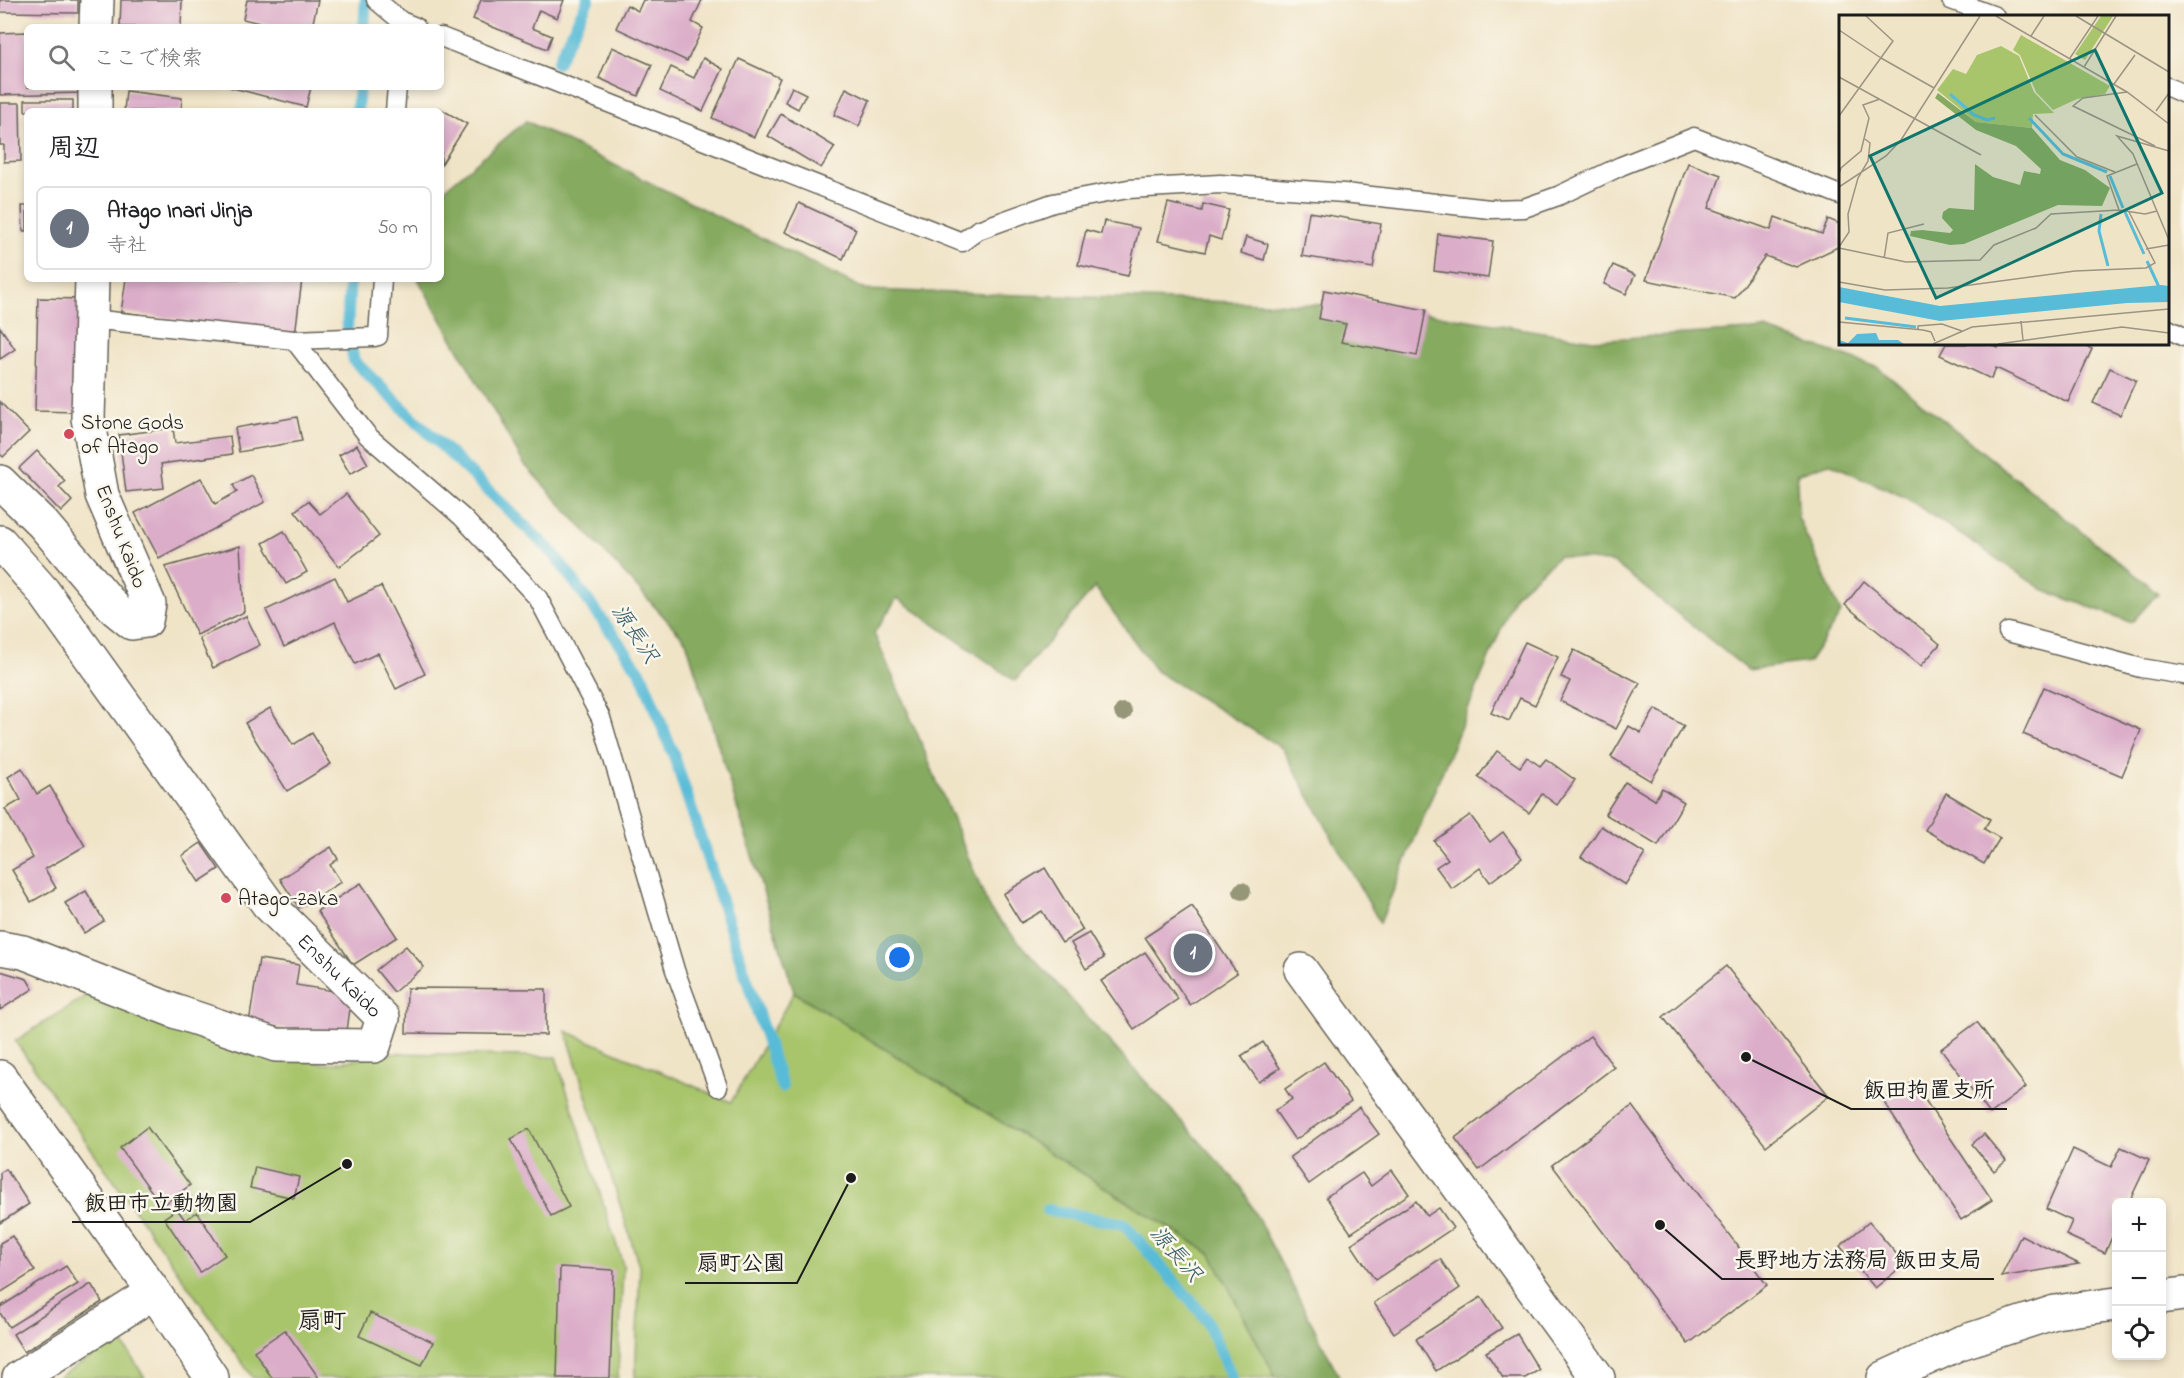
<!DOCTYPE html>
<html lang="ja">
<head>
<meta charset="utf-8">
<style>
  :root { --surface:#fff; --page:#f2f2f2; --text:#202124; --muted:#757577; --line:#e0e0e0; --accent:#0b8043 }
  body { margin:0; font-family:"Indie Flower","Klee One",sans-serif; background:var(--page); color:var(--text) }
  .controls { position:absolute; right:18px; bottom:18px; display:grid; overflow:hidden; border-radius:9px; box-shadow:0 3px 9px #0003 }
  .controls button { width:54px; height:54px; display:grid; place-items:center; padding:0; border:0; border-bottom:2px solid var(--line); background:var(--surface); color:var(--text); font:30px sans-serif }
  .you { position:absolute; left:900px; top:958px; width:21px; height:21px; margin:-15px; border:4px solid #fff; border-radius:50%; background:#1a73e8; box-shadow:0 0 0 9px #1a73e833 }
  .badge { display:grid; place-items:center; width:39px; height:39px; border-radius:50%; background:var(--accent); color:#fff; font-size:20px; font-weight:700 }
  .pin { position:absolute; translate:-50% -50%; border:3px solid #fff; box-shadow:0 2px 6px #0006 }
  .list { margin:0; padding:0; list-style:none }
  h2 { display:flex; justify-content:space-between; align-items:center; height:78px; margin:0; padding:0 24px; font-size:26px }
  h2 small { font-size:20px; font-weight:400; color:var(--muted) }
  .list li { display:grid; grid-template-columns:39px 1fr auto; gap:18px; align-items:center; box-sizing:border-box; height:84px; margin:0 12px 12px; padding:0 12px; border:2px solid var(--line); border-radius:9px }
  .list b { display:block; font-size:22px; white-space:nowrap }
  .list p { margin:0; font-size:20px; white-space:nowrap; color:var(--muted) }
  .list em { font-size:20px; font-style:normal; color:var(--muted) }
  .icon { flex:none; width:33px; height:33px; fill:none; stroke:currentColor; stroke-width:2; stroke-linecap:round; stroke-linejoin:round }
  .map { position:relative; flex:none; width:2184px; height:1378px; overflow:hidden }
  .search { position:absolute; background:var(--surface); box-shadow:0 3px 9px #0003; left:24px; top:24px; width:420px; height:66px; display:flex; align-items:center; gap:15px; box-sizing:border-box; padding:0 21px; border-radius:9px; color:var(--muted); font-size:22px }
  .panel { position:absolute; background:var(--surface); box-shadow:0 3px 9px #0003; left:24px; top:108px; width:420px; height:174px; border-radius:9px }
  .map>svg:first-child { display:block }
  .green { fill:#a8c56c; stroke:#627044; stroke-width:1.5 }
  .forest { fill:#86aa60; stroke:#51633e; stroke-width:1.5 }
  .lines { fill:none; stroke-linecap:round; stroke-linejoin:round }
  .stream { stroke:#58bbd7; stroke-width:12 }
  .building { fill:#dbadc9 }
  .lane-casing { stroke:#666258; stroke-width:21 }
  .street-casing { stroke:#666258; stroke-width:36 }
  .secondary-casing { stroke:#666258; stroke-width:36 }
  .highway-casing { stroke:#666258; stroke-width:36 }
  .lane { stroke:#fff; stroke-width:18 }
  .street { stroke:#fff; stroke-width:33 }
  .secondary { stroke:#fff; stroke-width:33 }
  .highway { stroke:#fff; stroke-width:33 }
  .tree { fill:#969678 }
  .poi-dot { fill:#d1495b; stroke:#fbf7ec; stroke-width:2 }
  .labels { text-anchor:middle; stroke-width:5; stroke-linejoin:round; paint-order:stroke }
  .poi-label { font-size:21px; fill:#1c1c1c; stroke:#fbf7ec; text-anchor:start }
  .street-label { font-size:21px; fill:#1c1c1c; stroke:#fbf7ec }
  .water-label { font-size:22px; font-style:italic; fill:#345c67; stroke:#fbf7ec }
  .quarter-label { font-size:24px; font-weight:bold; fill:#1c1c1c; stroke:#fbf7ec }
  .inset-river { fill:none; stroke:#58bbd7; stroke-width:3 }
  .inset-road { fill:none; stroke:#9b9483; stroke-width:1.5 }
  .view { fill:#0f766e; fill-opacity:0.15; stroke:#0f766e; stroke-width:3 }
  .inset-edge { fill:none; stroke:#1c1c1c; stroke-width:3 }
  .leader { fill:none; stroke:#1c1c1c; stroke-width:2 }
  .callout-dot { fill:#1c1c1c; stroke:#fbf7ec; stroke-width:2 }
  .callout-label { font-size:22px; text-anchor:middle; font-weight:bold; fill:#1c1c1c; stroke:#fbf7ec; stroke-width:5; stroke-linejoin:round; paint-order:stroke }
</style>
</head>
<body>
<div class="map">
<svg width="2184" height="1378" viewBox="0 0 2184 1378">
  <rect width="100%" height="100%" fill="#fbf7ec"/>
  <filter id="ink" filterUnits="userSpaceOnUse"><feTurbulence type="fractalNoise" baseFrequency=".0167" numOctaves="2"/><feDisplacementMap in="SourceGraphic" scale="12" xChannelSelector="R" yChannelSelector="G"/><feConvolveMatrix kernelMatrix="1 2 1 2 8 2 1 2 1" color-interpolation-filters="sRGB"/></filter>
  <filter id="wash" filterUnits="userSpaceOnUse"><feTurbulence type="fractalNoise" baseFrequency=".008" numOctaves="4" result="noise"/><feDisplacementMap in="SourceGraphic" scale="24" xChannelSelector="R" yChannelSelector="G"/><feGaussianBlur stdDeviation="1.35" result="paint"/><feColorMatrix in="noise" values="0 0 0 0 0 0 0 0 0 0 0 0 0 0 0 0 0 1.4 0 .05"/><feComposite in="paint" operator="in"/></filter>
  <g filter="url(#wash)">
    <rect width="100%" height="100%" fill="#f0e4c7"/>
    <!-- green -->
    <g class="green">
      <polygon points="794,992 1211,1254 1276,1378 635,1378 640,1269 566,1031 731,1102"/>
      <polygon points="90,993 235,1049 327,1064 397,1053 556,1057 623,1265 618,1378 253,1378 15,1041"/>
      <polygon points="120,1339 145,1378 57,1378"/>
    </g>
    <!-- forest -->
    <polygon class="forest" points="526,121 866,290 1388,307 1593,340 1765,329 1877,367 2158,593 2132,622 2045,591 1906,498 1829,463 1797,474 1798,517 1841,613 1809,662 1748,670 1614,563 1559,556 1515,595 1380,923 1282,748 1156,671 1095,587 1015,681 897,598 874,633 917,733 990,910 1242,1188 1340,1378 1276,1378 1211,1254 794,992 686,641 524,464 418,279 441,279 441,192"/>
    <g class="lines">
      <!-- stream -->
      <g class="stream">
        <polyline points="364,27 366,0"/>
        <polyline points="557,63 588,0"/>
        <polyline points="357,111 359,87"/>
        <polyline points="350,279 347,329 354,361 554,554 641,673 674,756 782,1087"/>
        <polyline points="1048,1210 1124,1224 1205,1317 1232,1378"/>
      </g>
    </g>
    <g id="blocks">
      <!-- building -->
      <g class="building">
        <polygon points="0,0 78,0 78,13 0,12"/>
        <polygon points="121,0 182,0 181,27 120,27"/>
        <polygon points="247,0 318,0 312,27 277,27 243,19"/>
        <polygon points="481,0 564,0 557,18 539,10 532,28 552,36 547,49 473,19"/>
        <polygon points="643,0 702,0 692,22 703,28 687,61 616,28 627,5 638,11"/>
        <polygon points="27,32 27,87 82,87 82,93 0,95 0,33"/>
        <polygon points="612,47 652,65 638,96 599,78"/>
        <polygon points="703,58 723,69 703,111 660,91 671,67 694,78"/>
        <polygon points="739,59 780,78 754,137 712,118"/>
        <polygon points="229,87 311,87 306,107"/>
        <polygon points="792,87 806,94 798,109 785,102"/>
        <polygon points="846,88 870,100 859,126 834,115"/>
        <polygon points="126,91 182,98 181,111 124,111"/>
        <rect x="25" y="100" width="48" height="11"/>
        <polygon points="0,103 20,103 21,161 4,162 4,145 0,145"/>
        <polygon points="439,108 467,124 441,165 441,111 437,111"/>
        <polygon points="781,114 835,147 821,168 768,136"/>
        <polygon points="1688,163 1721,175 1709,208 1771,230 1775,217 1822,234 1828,219 1840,224 1840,246 1796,267 1765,256 1735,298 1646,280"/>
        <polygon points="799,203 856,229 843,259 785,232"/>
        <polygon points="1168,203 1202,211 1203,204 1229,210 1221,240 1209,236 1205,252 1158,241"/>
        <polygon points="22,206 27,206 27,231 23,231"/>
        <polygon points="1309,212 1381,224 1373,268 1302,256"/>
        <polygon points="1104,221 1139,228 1128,276 1078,265 1086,230 1101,234"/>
        <polygon points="1438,234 1493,241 1488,278 1434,271"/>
        <polygon points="1246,237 1268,244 1264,260 1241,253"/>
        <polygon points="1613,265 1635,275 1626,294 1604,284"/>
        <polygon points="126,279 302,279 295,335 121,312"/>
        <polygon points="1324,290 1426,310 1417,356 1341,342 1346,324 1319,319"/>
        <polygon points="38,298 80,299 77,412 35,411"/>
        <polygon points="0,327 15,349 0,359"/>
        <polygon points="1946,344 1990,344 1998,348 2000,344 2081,344 2092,349 2068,402 1996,368 1991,379 1940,355"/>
        <polygon points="2110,368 2136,380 2120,415 2093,403"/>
        <polygon points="0,402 29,432 3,457 0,454"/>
        <polygon points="297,417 302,441 239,452 235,428"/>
        <polygon points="173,428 175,443 230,436 232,454 161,464 164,488 126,492 119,435"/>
        <polygon points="357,445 368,464 350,474 339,455"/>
        <polygon points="37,451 65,481 59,487 72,501 61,512 19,468"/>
        <polygon points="251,475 265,502 159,558 135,513 201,478 215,504 237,492 233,485"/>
        <polygon points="346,494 379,536 339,567 295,511 308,501 320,514"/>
        <polygon points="284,531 307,572 286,584 263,543"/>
        <polygon points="240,546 244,612 197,635 165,567"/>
        <polygon points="335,577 347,602 381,586 425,674 396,689 378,653 355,664 335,622 284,647 266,610"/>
        <polygon points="1864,581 1940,644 1921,666 1845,605"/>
        <polygon points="246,616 260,645 213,668 199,638"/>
        <polygon points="1525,642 1558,657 1535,705 1520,698 1509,721 1491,713"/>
        <polygon points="1574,650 1640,683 1616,729 1560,701 1570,681 1561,677"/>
        <polygon points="2044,687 2141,730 2122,776 2023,734"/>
        <polygon points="270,708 293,745 312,733 331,764 287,791 245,723"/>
        <polygon points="1655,709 1684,726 1651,781 1611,757 1629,726 1641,733"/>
        <polygon points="1497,751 1520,767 1527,757 1540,766 1546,759 1575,780 1557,805 1542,794 1529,813 1478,777"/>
        <polygon points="22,768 37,794 50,786 85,846 45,869 56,888 31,902 12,870 33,858 5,809 21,800 8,777"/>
        <polygon points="1625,782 1655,800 1662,788 1684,802 1658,846 1605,814"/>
        <polygon points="1946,793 1990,819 1984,829 2000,838 1984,864 1925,830"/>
        <polygon points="1470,815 1490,842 1503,832 1522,858 1490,882 1480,868 1452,889 1436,867 1448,859 1434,841"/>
        <polygon points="1601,826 1645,854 1625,885 1581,857"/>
        <polygon points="201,843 219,869 199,882 182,856"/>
        <polygon points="331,847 338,859 330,865 341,882 299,908 280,879"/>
        <polygon points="1045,868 1083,930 1062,943 1042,911 1021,923 1003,894"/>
        <polygon points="361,883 397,937 353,965 317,911"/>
        <polygon points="86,891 104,921 84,933 65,903"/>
        <polygon points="1192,906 1237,973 1190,1005 1145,937"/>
        <polygon points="1089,933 1104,958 1086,969 1071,943"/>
        <polygon points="406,946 424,967 394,992 376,970"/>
        <polygon points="1145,952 1178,999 1134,1029 1101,981"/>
        <polygon points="259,959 299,965 296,985 352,994 346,1038 249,1023"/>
        <polygon points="1726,966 1829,1096 1766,1146 1663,1017"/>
        <polygon points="0,971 27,979 33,989 0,1010"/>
        <polygon points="407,988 546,989 546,1035 406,1033"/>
        <polygon points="1977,1022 2026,1087 1990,1114 1941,1049"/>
        <polygon points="1590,1036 1614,1067 1479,1170 1455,1138"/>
        <polygon points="1263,1042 1280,1068 1259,1082 1241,1056"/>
        <polygon points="1324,1062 1351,1101 1295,1140 1275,1111 1292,1099 1285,1089"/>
        <polygon points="1913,1082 1992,1200 1961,1220 1883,1101"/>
        <polygon points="1632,1106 1767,1285 1688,1344 1552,1165"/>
        <polygon points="1359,1107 1379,1134 1309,1184 1290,1157"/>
        <polygon points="147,1127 190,1185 162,1206 120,1148"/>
        <polygon points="529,1129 569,1207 551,1216 511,1139"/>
        <polygon points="1984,1134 2006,1161 1994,1171 1972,1144"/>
        <polygon points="2121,1147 2149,1160 2129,1202 2116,1202 2116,1228 2105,1253 2066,1235 2072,1221 2046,1209 2073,1149 2111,1167"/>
        <polygon points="255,1167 299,1177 294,1198 250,1188"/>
        <polygon points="6,1169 29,1204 0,1223 0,1173"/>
        <polygon points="1392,1170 1409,1194 1351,1233 1326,1197 1362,1173 1371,1186"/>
        <polygon points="1416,1201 1427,1216 1439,1208 1453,1228 1375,1280 1351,1244"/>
        <polygon points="177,1209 185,1220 197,1212 225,1255 200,1272 164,1218"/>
        <polygon points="1869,1222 1905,1264 1875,1288 1840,1246"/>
        <polygon points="2021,1235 2079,1264 2001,1277"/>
        <polygon points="12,1236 35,1271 0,1293 0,1243"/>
        <polygon points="1440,1259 1460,1288 1394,1333 1374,1303"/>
        <polygon points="66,1266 78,1284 9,1327 0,1313 0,1307"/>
        <polygon points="560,1267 614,1270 610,1378 557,1378"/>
        <polygon points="91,1284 102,1302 24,1352 13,1334"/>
        <polygon points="1481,1297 1502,1328 1436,1371 1416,1339"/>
        <polygon points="370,1313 433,1342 422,1365 359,1336"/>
        <polygon points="285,1330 319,1378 272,1378 254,1351"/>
        <polygon points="1517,1334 1539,1370 1525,1378 1503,1378 1486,1352"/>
      </g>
    </g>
  </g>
  <g filter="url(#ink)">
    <use href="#blocks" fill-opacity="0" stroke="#666258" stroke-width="1.5"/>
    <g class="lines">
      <!-- lane casing -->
      <g class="lane-casing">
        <g id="lane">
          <polyline points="376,0 401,21 416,27"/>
          <polyline points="1951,0 1995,16"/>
          <polyline points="441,37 962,242 978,230 1053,203 1128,189 1220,184 1344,193 1490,209 1524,208 1558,196 1621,166 1694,137 1840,195"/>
          <polyline points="2168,87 2184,94"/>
          <polyline points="395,111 397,87"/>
          <polyline points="90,319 294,340 374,337 378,336 382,279"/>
          <polyline points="2168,329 2184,337"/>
          <polyline points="294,340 368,436 462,517 538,598 601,718 675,970 718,1087"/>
          <polyline points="2008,632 2141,668 2184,675"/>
        </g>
      </g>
      <!-- street casing -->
      <g class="street-casing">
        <g id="street">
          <polyline points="96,27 97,0"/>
          <polyline points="95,111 95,87"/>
          <polyline points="0,482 43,524 116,610 132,623 146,621 149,604 102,495 88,418 92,279"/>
          <path id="s1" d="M0 542 43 591 268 904 383 1018 374 1046 276 1045 177 1012 23 952 0 948"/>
          <polyline points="1301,970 1598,1378"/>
          <polyline points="19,1378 154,1292"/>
        </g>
      </g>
      <!-- secondary casing -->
      <g class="secondary-casing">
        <polyline id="secondary" points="0,1077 154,1292 212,1378"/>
      </g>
      <!-- highway casing -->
      <g class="highway-casing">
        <g id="highway">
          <polyline points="2162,1297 2184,1294"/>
          <polyline points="1884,1378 1960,1343 2055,1312 2116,1304"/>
        </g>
      </g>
      <!-- lane -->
      <use href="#lane" class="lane"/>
      <!-- street -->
      <use href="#street" class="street"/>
      <!-- secondary -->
      <use href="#secondary" class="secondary"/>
      <!-- highway -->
      <use href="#highway" class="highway"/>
    </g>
    <!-- trees -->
    <g class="tree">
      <circle cx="1123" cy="712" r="9"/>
      <circle cx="1242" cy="891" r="9"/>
    </g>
  </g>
  <!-- markers -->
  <g class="poi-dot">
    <circle cx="69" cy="434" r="6"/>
    <circle cx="226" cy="898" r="6"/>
  </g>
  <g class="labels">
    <!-- poi labels -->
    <g class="poi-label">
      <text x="81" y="429">Stone Gods<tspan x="81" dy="24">of Atago</tspan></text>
      <text x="238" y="905">Atago-zaka</text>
    </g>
    <!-- street labels -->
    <g class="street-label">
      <text transform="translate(122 536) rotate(69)" y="7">Enshu Kaido</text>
      <text dy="7" stroke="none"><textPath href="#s1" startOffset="552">Enshu Kaido</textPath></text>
    </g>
    <!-- water labels -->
    <g class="water-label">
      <text transform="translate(636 633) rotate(56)" y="8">源長沢</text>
      <text transform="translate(1177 1253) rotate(49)" y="8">源長沢</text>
    </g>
    <!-- quarter labels -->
    <g class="quarter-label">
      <text x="322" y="1328">扇町</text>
    </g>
  </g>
  <!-- overview -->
  <g transform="translate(1839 15)">
    <rect width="330" height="330" fill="#f0e4c7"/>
    <path d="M262 1H274L246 45 236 39ZM182 20 271 71 266 79 238 84 214 95 197 77 181 40 174 35ZM162 31 180 41 195 77 215 98 194 99 193 113 137 107 98 75 114 54 127 59 138 40Z" fill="#a8c56c"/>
    <path d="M99 78 137 107 193 113 221 145 246 155 271 173 263 191 219 190 125 229 111 230 71 221 72 216 83 215 111 218 114 215 103 203 104 197 110 193 135 195 136 149 154 162 181 170 185 156 201 159 202 154 177 131 137 115 96 83Z" fill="#86aa60"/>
    <path d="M322 270 330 271V287L288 288 101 306 0 287V272L101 291ZM37 318 40 325H59L65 329H0V325L9 328 18 319Z" fill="#58bbd7"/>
    <path class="inset-river" d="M111 79 135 100 148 105 156 103M190 103 224 139 268 157M271 161 284 193M286 197 305 239M262 199 260 216 269 251M308 246 320 272M6 303 77 312"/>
    <path class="inset-road" d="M157 1 288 77 330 109M237 1 330 57M0 15 42 43M192 21 205 1M42 43 95 73M231 43 259 1M245 52 277 1M0 62 142 140M275 69 296 40M288 77 244 83 234 91 316 131M317 96 330 78M196 100 238 142 276 157M0 101 54 26 27 1M330 136 278 121 294 139 330 225M0 159 2 153 22 136 30 103 24 90 41 84M0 172 47 141 62 125 141 1M280 195 268 161 298 149M0 232 10 217 9 199 19 163 29 146 31 128 26 124M0 233 67 247 141 245 155 230 197 213 212 199 280 195 306 199 318 196M307 234 330 230M45 244 49 218 85 209M0 267 46 275 109 273 236 256 307 253 316 248 290 197M182 306 184 325M0 307 84 315 92 317 96 326M79 314V311L103 309 123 316M94 329 133 312 330 294M159 329 283 312 330 318"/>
    <path class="view" d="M256 35 323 178 97 283 31 141Z"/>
    <rect width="330" height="330" class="inset-edge"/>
  </g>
  <!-- callouts -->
  <path class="leader" d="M1746 1057L1851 1109H2007M347 1164L250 1222H72M1660 1225L1722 1279H1994M851 1178L797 1283H685"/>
  <g class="callout-dot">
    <circle cx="1746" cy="1057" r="6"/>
    <circle cx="347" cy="1164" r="6"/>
    <circle cx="1660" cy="1225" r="6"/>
    <circle cx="851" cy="1178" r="6"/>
  </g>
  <g class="callout-label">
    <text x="1929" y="1097">飯田拘置支所</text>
    <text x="161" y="1210">飯田市立動物園</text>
    <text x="1858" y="1267">長野地方法務局 飯田支局</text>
    <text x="741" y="1270">扇町公園</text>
  </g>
</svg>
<div class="controls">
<button>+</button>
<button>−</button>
<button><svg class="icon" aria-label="locate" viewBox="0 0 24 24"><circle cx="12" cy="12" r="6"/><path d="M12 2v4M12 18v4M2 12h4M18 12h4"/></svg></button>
</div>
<div class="you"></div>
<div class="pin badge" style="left:1193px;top:953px;background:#6b7280">1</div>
<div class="search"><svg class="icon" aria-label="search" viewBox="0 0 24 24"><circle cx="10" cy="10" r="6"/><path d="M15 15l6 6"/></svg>ここで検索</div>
<section class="panel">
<h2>周辺<small></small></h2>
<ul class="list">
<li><span class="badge" style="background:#6b7280">1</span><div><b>Atago Inari Jinja</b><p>寺社</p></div><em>50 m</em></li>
</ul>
</section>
</div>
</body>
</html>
